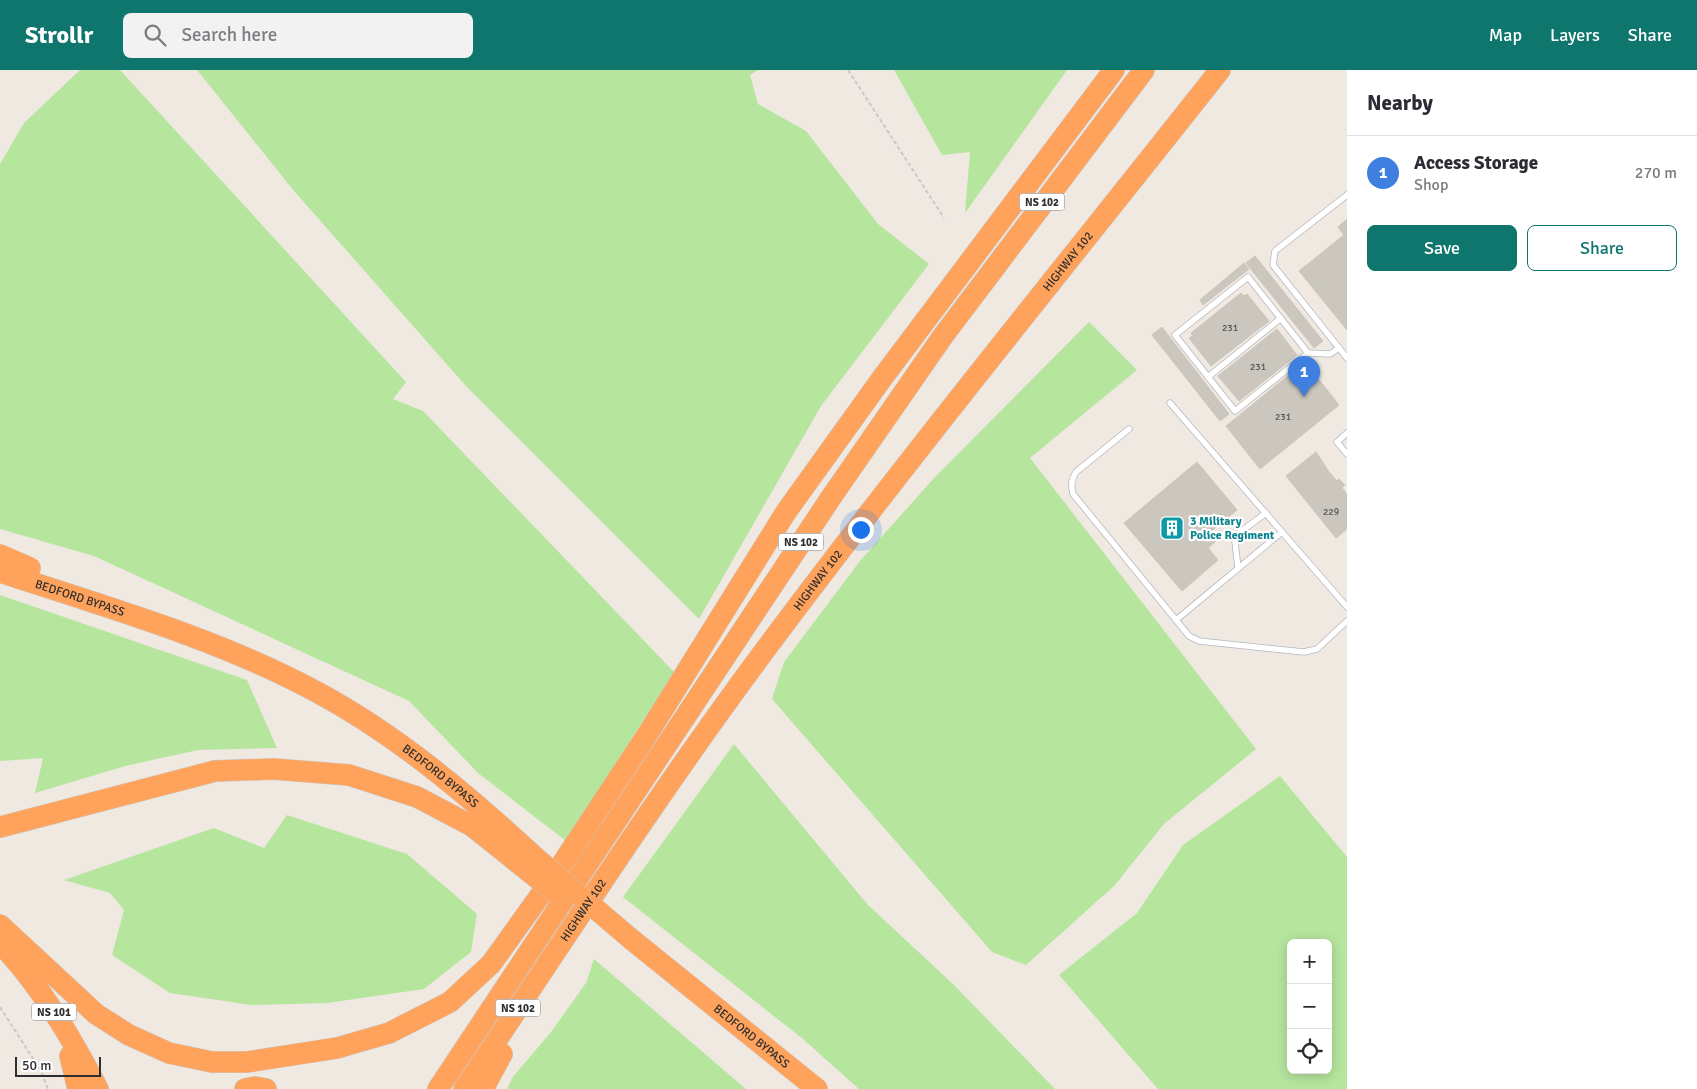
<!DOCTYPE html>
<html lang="en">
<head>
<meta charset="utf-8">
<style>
  :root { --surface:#fff; --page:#f2f2f3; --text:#2b2b33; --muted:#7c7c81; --line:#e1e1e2; --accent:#0f766e }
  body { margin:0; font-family:Signika,sans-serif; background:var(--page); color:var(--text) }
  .controls { position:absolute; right:15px; bottom:15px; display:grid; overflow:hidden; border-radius:8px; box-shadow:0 2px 12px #0003 }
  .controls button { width:45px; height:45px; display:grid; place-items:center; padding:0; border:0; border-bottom:1px solid var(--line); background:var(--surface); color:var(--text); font:25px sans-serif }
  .scale { position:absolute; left:15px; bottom:12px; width:86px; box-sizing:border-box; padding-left:5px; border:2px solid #2e2e2e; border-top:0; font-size:14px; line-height:18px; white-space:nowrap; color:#2e2e2e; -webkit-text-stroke:4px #fff; paint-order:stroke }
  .you { position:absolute; left:860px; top:459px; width:18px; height:18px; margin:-12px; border:4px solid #fff; border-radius:50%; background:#1a73e8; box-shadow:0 0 0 8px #1a73e833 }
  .badge { display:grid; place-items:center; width:32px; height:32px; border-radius:50%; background:var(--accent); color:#fff; font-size:16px; font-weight:700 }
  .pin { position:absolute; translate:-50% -41px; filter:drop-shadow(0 1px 2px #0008) }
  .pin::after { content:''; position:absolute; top:26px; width:18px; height:15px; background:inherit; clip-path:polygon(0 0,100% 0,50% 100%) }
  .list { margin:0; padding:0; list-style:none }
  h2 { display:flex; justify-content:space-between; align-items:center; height:65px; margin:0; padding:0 20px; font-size:21px }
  h2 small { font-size:16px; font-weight:400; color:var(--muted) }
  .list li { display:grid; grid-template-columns:32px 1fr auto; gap:15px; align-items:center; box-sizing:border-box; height:75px; padding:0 20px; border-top:1px solid var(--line) }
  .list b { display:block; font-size:19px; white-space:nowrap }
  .list p { margin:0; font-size:16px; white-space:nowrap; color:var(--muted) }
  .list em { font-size:16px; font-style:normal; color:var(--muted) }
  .actions { display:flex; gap:10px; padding:15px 20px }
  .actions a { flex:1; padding:11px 0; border:1px solid var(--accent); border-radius:8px; text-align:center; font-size:18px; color:var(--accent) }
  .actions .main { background:var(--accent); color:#fff }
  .icon { flex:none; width:28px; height:28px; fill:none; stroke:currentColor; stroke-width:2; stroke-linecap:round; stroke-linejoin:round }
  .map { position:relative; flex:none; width:1347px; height:1019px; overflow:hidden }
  header { display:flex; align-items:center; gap:30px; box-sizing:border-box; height:70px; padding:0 25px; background:var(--accent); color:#fff }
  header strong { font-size:24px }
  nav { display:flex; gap:28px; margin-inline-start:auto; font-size:18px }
  .search { width:350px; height:45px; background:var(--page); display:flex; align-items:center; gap:12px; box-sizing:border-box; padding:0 18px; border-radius:8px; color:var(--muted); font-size:19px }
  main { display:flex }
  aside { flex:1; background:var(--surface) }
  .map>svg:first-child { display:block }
  .green { fill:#b6e59e; fill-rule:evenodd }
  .building { fill:#cbc7bf; stroke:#cbc5ba }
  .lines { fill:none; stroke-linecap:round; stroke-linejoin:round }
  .service-casing { stroke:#b4b7c1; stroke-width:7 }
  .motorway-casing { stroke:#c9c9c9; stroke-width:22 }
  .path { stroke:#c9c9c9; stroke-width:2; stroke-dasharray:4 2.5; stroke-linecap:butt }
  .service { stroke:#fff; stroke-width:5.5 }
  .motorway { stroke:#ffa35c; stroke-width:21 }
  .motorway-bridge-casing { stroke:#c9c9c9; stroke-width:22; stroke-linecap:butt }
  .motorway-bridge { stroke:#ffa35c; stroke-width:21 }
  .labels { text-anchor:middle; stroke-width:4.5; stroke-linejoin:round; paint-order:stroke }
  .number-label { font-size:10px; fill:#555452 }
  .shield { fill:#fff; stroke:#6d6d6d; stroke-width:1 }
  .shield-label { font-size:11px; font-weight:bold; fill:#2e2e2e }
  .street-label { font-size:12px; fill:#2e2e2e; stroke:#fff }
  .culture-label { font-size:12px; font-weight:bold; fill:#0d838f; stroke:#fff; text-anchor:start }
</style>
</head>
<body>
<header>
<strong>Strollr</strong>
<div class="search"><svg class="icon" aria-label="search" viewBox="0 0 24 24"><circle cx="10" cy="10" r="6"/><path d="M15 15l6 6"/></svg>Search here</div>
<nav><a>Map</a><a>Layers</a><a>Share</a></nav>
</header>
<main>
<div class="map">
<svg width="1347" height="1019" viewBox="0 0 1347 1019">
  <rect width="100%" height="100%" fill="#efe9e1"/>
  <!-- green -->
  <g class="green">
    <polygon points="80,0 120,0 406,312 393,329 423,341 674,602 566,771 478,703 409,631 94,486 0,459 0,94 24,53"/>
    <polygon points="197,0 758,0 750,5 758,34 806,61 878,154 929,194 821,336 699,549 466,316 294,121"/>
    <polygon points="894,0 1067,0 965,143 970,82 942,85"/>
    <polygon points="1089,252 1137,300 1030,388 1256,679 1164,754 1114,816 1026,895 992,882 772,629 784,592 860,491 935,407"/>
    <polygon points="0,525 247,610 277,678 198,680 125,696 35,723 43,688 0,691"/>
    <polygon points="734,674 868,835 953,914 1055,1019 859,1019 803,969 623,827"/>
    <path d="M1280 706 1347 787V1019H1158L1059 905 1137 843 1183 775ZM1291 873H1328V1000H1291Z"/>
    <polygon points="287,745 407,784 477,844 471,882 424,919 327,933 251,935 170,923 112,885 124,840 110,823 64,810 214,758 264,778"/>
    <polygon points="594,889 746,1019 507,1019 512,1008 551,962 586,913"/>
  </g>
  <!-- building -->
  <g class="building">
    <polygon points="1347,149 1347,260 1299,201 1344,165 1338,157"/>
    <polygon points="1255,186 1323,271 1314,278 1246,193"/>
    <polygon points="1244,193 1249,199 1203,235 1200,230"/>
    <polygon points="1241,223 1244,226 1247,224 1269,251 1211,296 1189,268 1193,266 1191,263"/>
    <polygon points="1162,257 1229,344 1220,351 1152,265"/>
    <polygon points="1277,259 1297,285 1239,331 1218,306"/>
    <polygon points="1305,292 1339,335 1260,399 1226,356"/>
    <polygon points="1316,382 1329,402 1337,411 1339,409 1345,415 1342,418 1347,424 1347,459 1336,468 1286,406"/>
    <polygon points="1197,392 1237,440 1209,463 1216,471 1208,478 1218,490 1182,521 1124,453"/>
  </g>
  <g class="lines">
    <!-- service casing -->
    <g class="service-casing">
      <g id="service">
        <polyline points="1347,125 1275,181 1273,195 1347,288"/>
        <polygon points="1248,207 1308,283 1235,341 1175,265"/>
        <polyline points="1308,283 1330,284 1339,278"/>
        <polyline points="1208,307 1281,248"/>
        <polyline points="1170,333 1347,537"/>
        <path d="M1129 359 1076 402C1071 410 1071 415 1073 424L1176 550"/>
        <polyline points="1347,363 1337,372 1347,384"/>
        <polyline points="1282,462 1176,550 1189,566 1199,571 1304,582 1317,579 1347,551"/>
        <polyline points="1238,498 1235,472 1239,463 1266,443"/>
      </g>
    </g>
    <!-- motorway casing -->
    <g class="motorway-casing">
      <g id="motorway">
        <polyline points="0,485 30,498"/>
        <path id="s1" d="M0 502C106 537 216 568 315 621 396 664 469 726 536 788"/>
        <polyline points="0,757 215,701 274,699 349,705 417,727 472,756 527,800"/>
        <polyline points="0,855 96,944 129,965 169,983 212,992 247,992 337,978 389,963 450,932 491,894 552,809 647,665 786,442 883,307 1114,0"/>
        <path id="s2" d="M631 869 817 1019"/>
        <path d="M0 873C41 916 71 967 98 1019"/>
        <polyline points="70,986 78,1019"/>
        <polyline points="245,1019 255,1017 266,1019"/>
        <polyline points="438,1019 832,426 943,266 1144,0"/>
        <path id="s3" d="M464 1019C564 870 663 716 771 572 916 378 1070 190 1220 0"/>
        <polyline points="483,1019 502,984"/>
      </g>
    </g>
    <!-- path -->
    <g class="path">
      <polyline points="848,0 944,148"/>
      <polyline points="0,937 41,1001 48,1019"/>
    </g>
    <!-- service -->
    <use href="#service" class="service"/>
    <!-- motorway -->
    <use href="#motorway" class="motorway"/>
    <!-- motorway-bridge casing -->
    <g class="motorway-bridge-casing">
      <g id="motorway-bridge">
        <polyline points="536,788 631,869"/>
        <polyline points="527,800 558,825"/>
      </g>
    </g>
    <!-- motorway-bridge -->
    <use href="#motorway-bridge" class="motorway-bridge"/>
  </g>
  <!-- icons -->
  <defs>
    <g id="building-square" transform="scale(1.25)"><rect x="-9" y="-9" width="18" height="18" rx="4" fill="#0f9aa8" stroke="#fff"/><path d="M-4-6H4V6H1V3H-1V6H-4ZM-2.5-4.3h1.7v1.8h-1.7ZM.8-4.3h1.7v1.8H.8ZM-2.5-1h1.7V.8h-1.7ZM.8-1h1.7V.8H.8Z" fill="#fff"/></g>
  </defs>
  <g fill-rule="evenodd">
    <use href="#building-square" x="1172" y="458"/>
  </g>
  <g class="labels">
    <!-- number labels -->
    <g class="number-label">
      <text x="1230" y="261">231</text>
      <text x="1258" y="300">231</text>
      <text x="1283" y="350">231</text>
      <text x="1331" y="445">229</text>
    </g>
    <!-- shield labels -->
    <g class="shield">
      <rect x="1019.5" y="123.5" width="45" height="17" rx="4"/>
      <rect x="778.5" y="463.5" width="45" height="17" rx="4"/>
      <rect x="495.5" y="929.5" width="45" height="17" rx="4"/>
      <rect x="31.5" y="933.5" width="45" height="17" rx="4"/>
    </g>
    <g class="shield-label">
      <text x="1042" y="136">NS 102</text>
      <text x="801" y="476">NS 102</text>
      <text x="518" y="942">NS 102</text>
      <text x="54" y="946">NS 101</text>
    </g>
    <!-- street labels -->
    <g class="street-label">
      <text dy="4" stroke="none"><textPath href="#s3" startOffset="1025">HIGHWAY 102</textPath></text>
      <text dy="4" stroke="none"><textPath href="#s3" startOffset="620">HIGHWAY 102</textPath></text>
      <text dy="4" stroke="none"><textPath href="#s1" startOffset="84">BEDFORD BYPASS</textPath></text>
      <text dy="4" stroke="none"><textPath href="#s1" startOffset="489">BEDFORD BYPASS</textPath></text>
      <text dy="4" stroke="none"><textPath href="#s3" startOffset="215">HIGHWAY 102</textPath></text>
      <text dy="4" stroke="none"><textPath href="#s2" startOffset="155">BEDFORD BYPASS</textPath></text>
    </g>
    <!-- culture labels -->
    <g class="culture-label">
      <text x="1190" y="455">3 Military<tspan x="1190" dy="14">Police Regiment</tspan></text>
    </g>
  </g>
</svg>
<div class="controls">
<button>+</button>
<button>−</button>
<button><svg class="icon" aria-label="locate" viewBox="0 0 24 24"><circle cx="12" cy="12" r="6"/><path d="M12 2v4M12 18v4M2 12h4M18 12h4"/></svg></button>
</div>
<div class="scale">50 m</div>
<div class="you"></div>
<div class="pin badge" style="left:1304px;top:327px;background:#3f7fe0">1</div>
</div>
<aside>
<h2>Nearby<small></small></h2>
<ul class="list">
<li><span class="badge" style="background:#3f7fe0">1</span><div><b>Access Storage</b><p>Shop</p></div><em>270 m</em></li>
</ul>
<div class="actions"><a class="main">Save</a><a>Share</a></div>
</aside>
</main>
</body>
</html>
